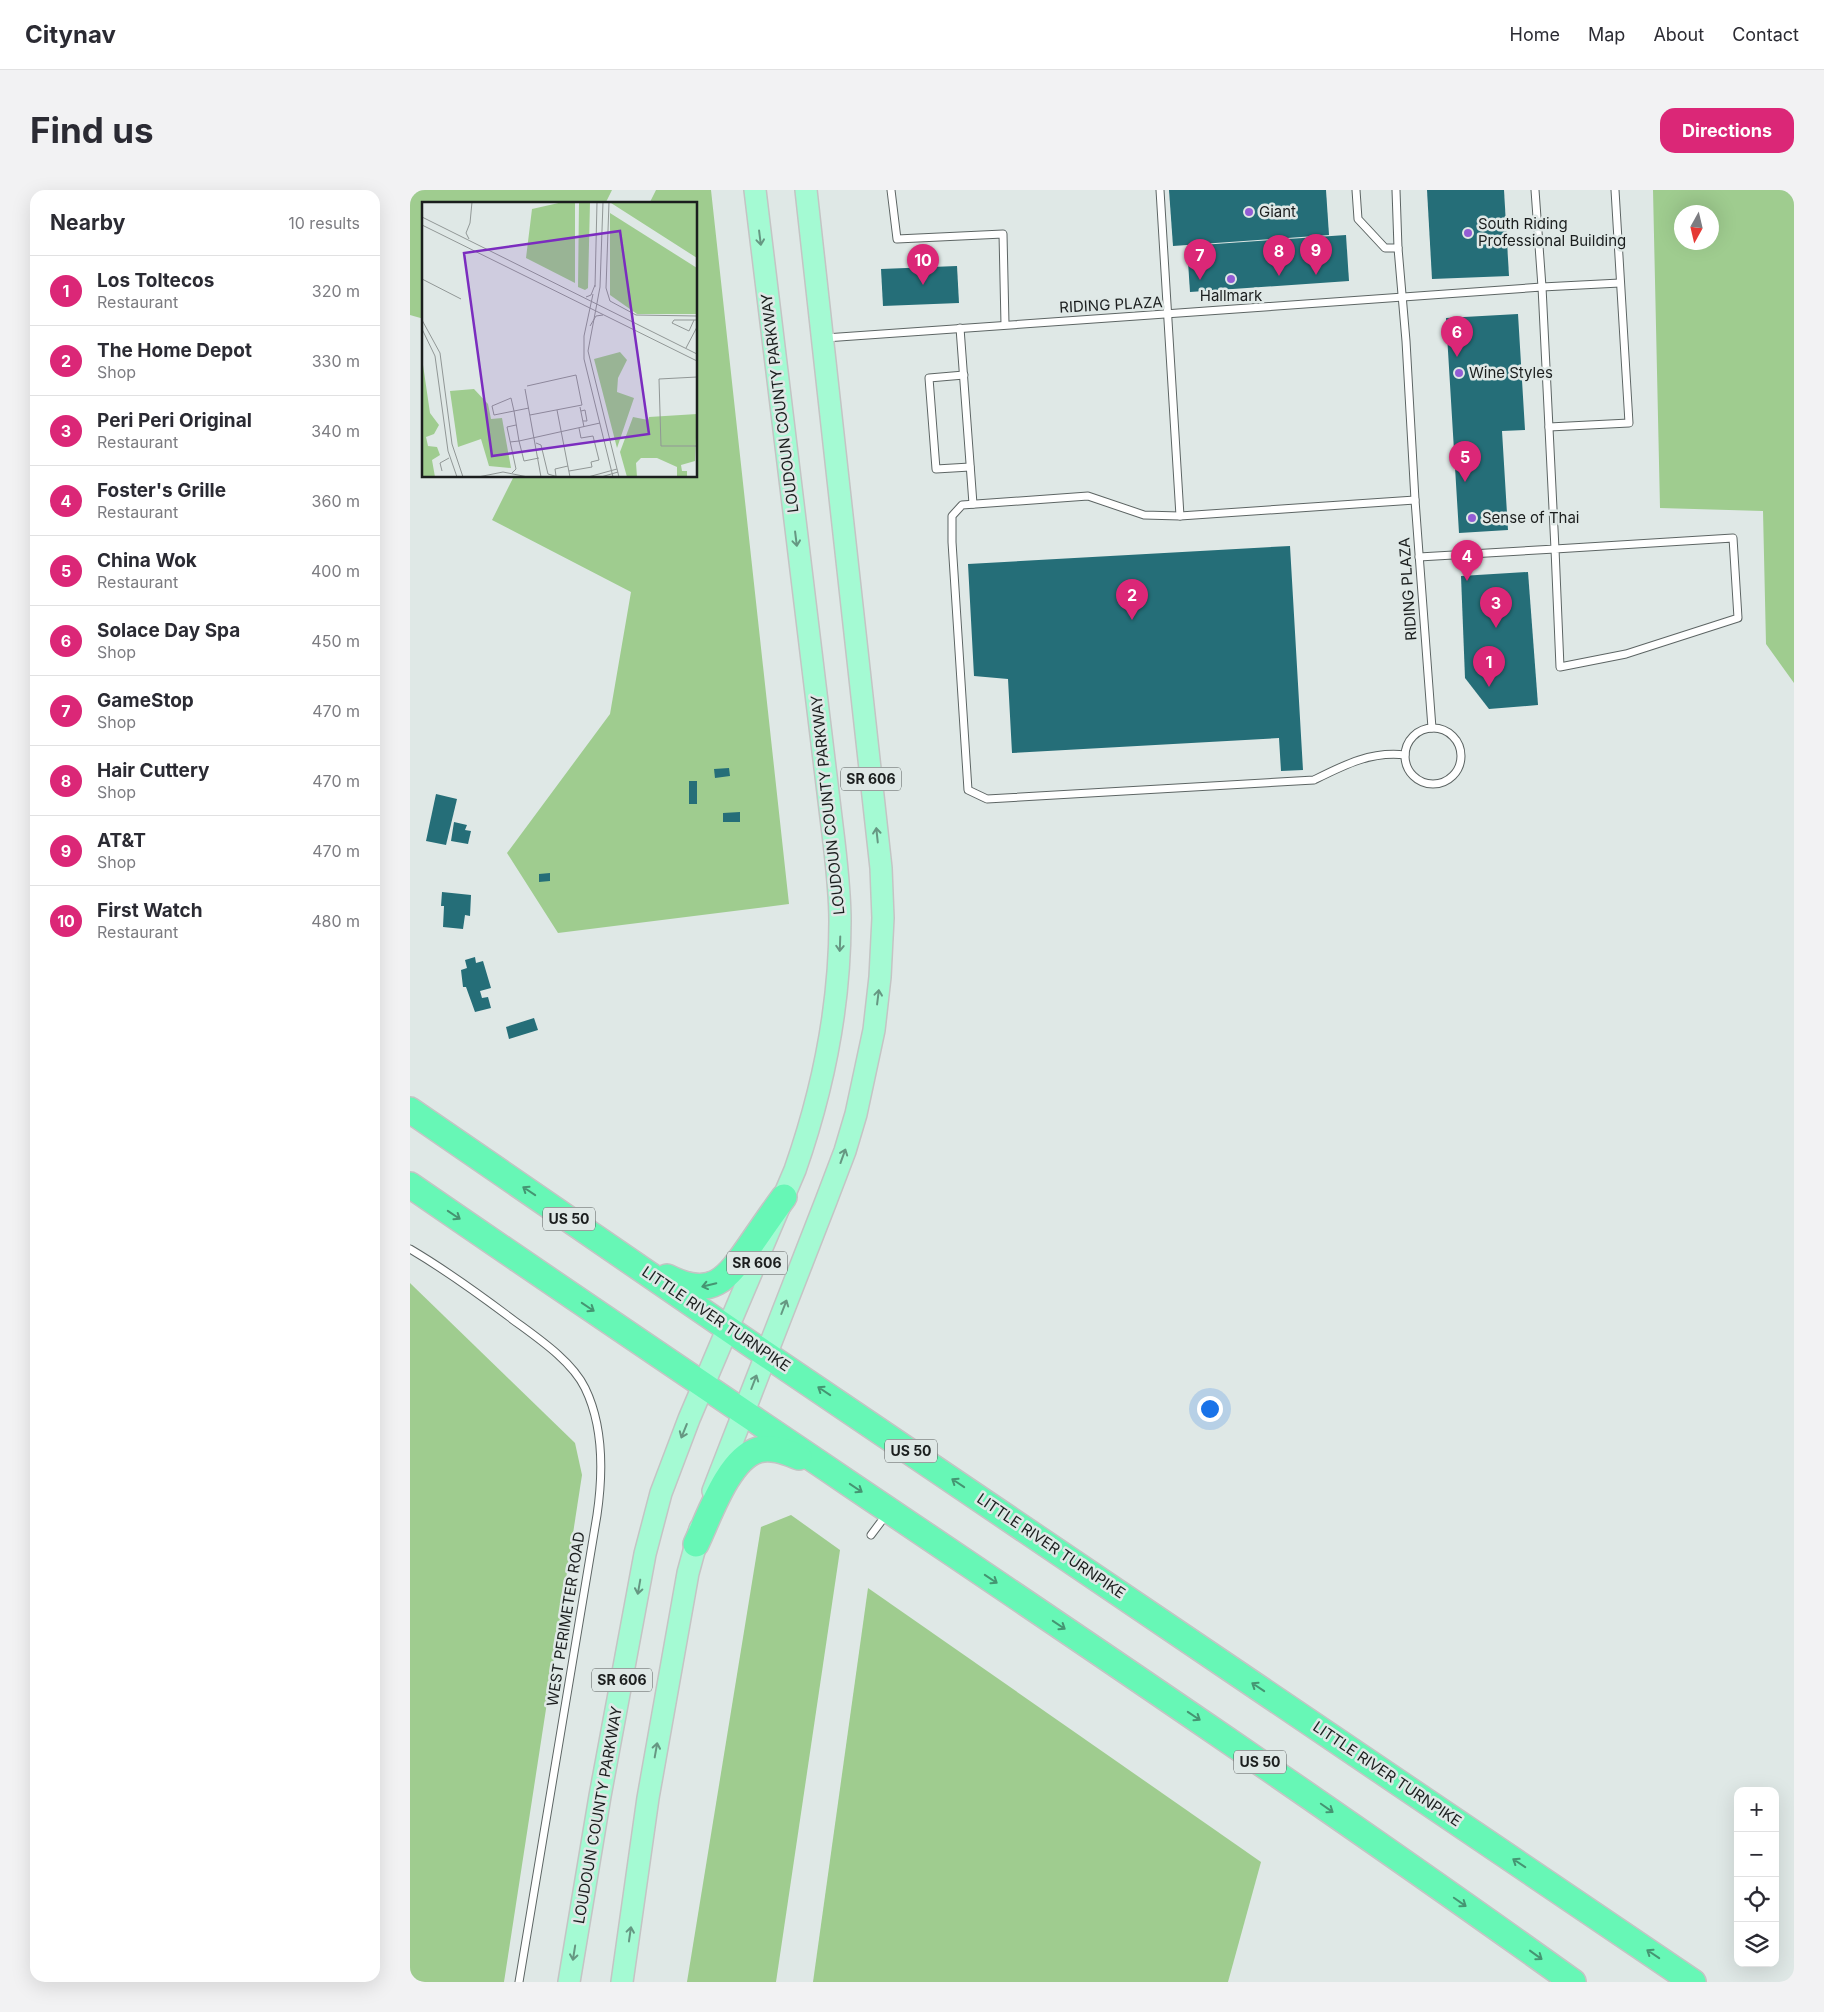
<!DOCTYPE html>
<html lang="en">
<head>
<meta charset="utf-8">
<style>
  :root { --surface:#fff; --page:#f2f2f3; --text:#2b2b33; --muted:#7c7c81; --line:#e1e1e2; --accent:#db2777 }
  body { margin:0; font-family:Inter,sans-serif; background:var(--page); color:var(--text) }
  .controls { position:absolute; right:15px; bottom:15px; display:grid; overflow:hidden; border-radius:10px; box-shadow:0 5px 20px #0002 }
  .controls button { width:45px; height:45px; display:grid; place-items:center; padding:0; border:0; border-bottom:1px solid var(--line); background:var(--surface); color:var(--text); font:25px sans-serif }
  .compass { position:absolute; left:1264px; top:15px; width:45px; height:45px; border-radius:50%; background:var(--surface); box-shadow:0 5px 20px #0002; rotate:188deg }
  .you { position:absolute; left:799px; top:1218px; width:18px; height:18px; margin:-12px; border:4px solid #fff; border-radius:50%; background:#1a73e8; box-shadow:0 0 0 8px #1a73e833 }
  .badge { display:grid; place-items:center; width:32px; height:32px; border-radius:50%; background:var(--accent); color:#fff; font-size:16px; font-weight:700 }
  .pin { position:absolute; translate:-50% -41px; filter:drop-shadow(0 1px 2px #0008) }
  .pin::after { content:''; position:absolute; top:26px; width:18px; height:15px; background:inherit; clip-path:polygon(0 0,100% 0,50% 100%) }
  .list { margin:0; padding:0; list-style:none }
  h2 { display:flex; justify-content:space-between; align-items:center; height:65px; margin:0; padding:0 20px; font-size:21px }
  h2 small { font-size:16px; font-weight:400; color:var(--muted) }
  .list li { display:grid; grid-template-columns:32px 1fr auto; gap:15px; align-items:center; box-sizing:border-box; height:70px; padding:0 20px; border-top:1px solid var(--line) }
  .list b { display:block; font-size:19px; white-space:nowrap }
  .list p { margin:0; font-size:16px; white-space:nowrap; color:var(--muted) }
  .list em { font-size:16px; font-style:normal; color:var(--muted) }
  .icon { flex:none; width:28px; height:28px; fill:none; stroke:currentColor; stroke-width:2; stroke-linecap:round; stroke-linejoin:round }
  .map { position:relative; flex:none; width:1384px; height:1792px; overflow:hidden; border-radius:15px }
  header { display:flex; align-items:center; gap:30px; box-sizing:border-box; height:70px; padding:0 25px; background:var(--surface); border-bottom:1px solid var(--line) }
  header strong { font-size:24px }
  nav { display:flex; gap:28px; margin-inline-start:auto; font-size:18px }
  .intro { display:flex; align-items:center; justify-content:space-between; box-sizing:border-box; height:120px; padding:0 30px }
  h1 { margin:0; font-size:35px }
  .button { padding:12px 22px; border-radius:15px; background:var(--accent); color:#fff; font-size:18px; font-weight:700 }
  main { display:flex; gap:30px; padding:0 30px }
  aside { flex:1; background:var(--surface); border-radius:15px; box-shadow:0 5px 20px #0002 }
  .map>svg:first-child { display:block }
  .green { fill:#9fcc8f; fill-rule:evenodd }
  .building { fill:#256e78 }
  .lines { fill:none; stroke-linecap:round; stroke-linejoin:round }
  .lane-casing { stroke:#5d6564; stroke-width:9 }
  .primary-casing { stroke:#c4c4c4; stroke-width:24 }
  .highway-casing { stroke:#c4c4c4; stroke-width:28 }
  .lane { stroke:#fff; stroke-width:7 }
  .primary { stroke:#a4fad3; stroke-width:21 }
  .highway { stroke:#67f7b6; stroke-width:25 }
  .oneway { stroke:#669782 }
  .oneway2 { stroke:#459572 }
  .poi-dot { fill:#935cd4; stroke:#dfe8e6; stroke-width:2 }
  .labels { text-anchor:middle; stroke-width:5; stroke-linejoin:round; paint-order:stroke }
  .shield { fill:#dfe8e6; stroke:#565b5a; stroke-width:1 }
  .shield-label { font-size:14px; font-weight:bold; fill:#1b1e1e }
  .poi-label { font-size:15px; fill:#1b1e1e; stroke:#dfe8e6; text-anchor:start }
  .street-label { font-size:15px; fill:#1b1e1e; stroke:#dfe8e6 }
  .inset-road { fill:none; stroke:#919796; stroke-width:1 }
  .view { fill:#7b2cbf; fill-opacity:0.15; stroke:#7b2cbf; stroke-width:2.5 }
  .inset-edge { fill:none; stroke:#1b1e1e; stroke-width:2.5 }
</style>
</head>
<body>
<header>
<strong>Citynav</strong>
<nav><a>Home</a><a>Map</a><a>About</a><a>Contact</a></nav>
</header>
<div class="intro"><h1>Find us</h1><a class="button">Directions</a></div>
<main>
<aside>
<h2>Nearby<small>10 results</small></h2>
<ul class="list">
<li><span class="badge">1</span><div><b>Los Toltecos</b><p>Restaurant</p></div><em>320 m</em></li>
<li><span class="badge">2</span><div><b>The Home Depot</b><p>Shop</p></div><em>330 m</em></li>
<li><span class="badge">3</span><div><b>Peri Peri Original</b><p>Restaurant</p></div><em>340 m</em></li>
<li><span class="badge">4</span><div><b>Foster's Grille</b><p>Restaurant</p></div><em>360 m</em></li>
<li><span class="badge">5</span><div><b>China Wok</b><p>Restaurant</p></div><em>400 m</em></li>
<li><span class="badge">6</span><div><b>Solace Day Spa</b><p>Shop</p></div><em>450 m</em></li>
<li><span class="badge">7</span><div><b>GameStop</b><p>Shop</p></div><em>470 m</em></li>
<li><span class="badge">8</span><div><b>Hair Cuttery</b><p>Shop</p></div><em>470 m</em></li>
<li><span class="badge">9</span><div><b>AT&amp;T</b><p>Shop</p></div><em>470 m</em></li>
<li><span class="badge">10</span><div><b>First Watch</b><p>Restaurant</p></div><em>480 m</em></li>
</ul>
</aside>
<div class="map">
<svg width="1384" height="1792" viewBox="0 0 1384 1792">
  <rect width="100%" height="100%" fill="#dfe8e6"/>
  <!-- green -->
  <g class="green">
    <polygon points="0,0 202,0 195,14 14,14 14,129 0,125"/>
    <polygon points="246,0 301,0 379,714 148,743 97,663 200,524 221,402 82,330 104,286 286,286 286,14 239,14"/>
    <path d="M1243 0H1384V493L1356 454 1353 321 1250 318ZM1272 22H1302V52H1272Z"/>
    <polygon points="0,1093 165,1253 172,1285 94,1792 0,1792"/>
    <polygon points="381,1325 430,1360 366,1792 277,1792 351,1337"/>
    <polygon points="458,1398 851,1672 818,1792 403,1792"/>
  </g>
  <!-- building -->
  <g class="building">
    <polygon points="759,0 916,0 919,45 763,56"/>
    <polygon points="1017,0 1094,0 1099,86 1022,89"/>
    <polygon points="936,45 939,91 780,102 777,56"/>
    <polygon points="547,76 549,113 473,116 471,79"/>
    <polygon points="1108,124 1115,240 1092,241 1098,340 1049,343 1036,128"/>
    <polygon points="880,356 893,580 871,581 869,548 602,563 598,489 564,486 558,374"/>
    <polygon points="1118,382 1128,515 1079,519 1055,488 1051,386"/>
    <polygon points="319,578 320,586 305,588 304,579"/>
    <rect x="279" y="591" width="8" height="23"/>
    <polygon points="26,604 47,609 36,655 16,651"/>
    <polygon points="330,622 330,632 313,632 313,623"/>
    <polygon points="44,632 57,635 55,640 61,641 58,654 41,651"/>
    <polygon points="140,683 140,691 129,692 129,684"/>
    <polygon points="32,702 61,705 60,726 55,725 53,739 33,737 34,716 31,716"/>
    <polygon points="65,767 66,773 73,771 81,798 70,801 72,808 78,807 81,818 65,822 56,797 53,797 51,780 57,778 55,770"/>
    <polygon points="124,828 128,840 99,849 96,837"/>
  </g>
  <g class="lines">
    <!-- lane casing -->
    <g class="lane-casing">
      <g id="lane">
        <polyline points="481,0 487,49 593,44 595,134"/>
        <polyline points="750,0 770,326"/>
        <polyline points="946,0 948,29 975,58 988,58"/>
        <polyline points="986,0 988,58 996,151 1005,310 1022,538"/>
        <polyline points="1125,0 1132,97 1210,93"/>
        <polyline points="550,138 563,314"/>
        <path d="M415 148C654 130 893 116 1132 97L1145 359 1009 367"/>
        <polyline points="554,185 519,188 526,279 560,277"/>
        <polyline points="1139,237 1219,233 1205,0"/>
        <polygon points="1323,348 1328,428 1216,464 1150,477 1145,359"/>
        <circle cx="1023" cy="566" r="28"/>
        <path d="M995 565C961 561 934 575 904 590L577 609 558 600 542 352V326L552 315 678 306 734 325 770 326 1005 310"/>
        <path d="M0 1059C34 1079 66 1102 98 1126 123 1145 161 1169 175 1198 194 1237 193 1284 187 1325L109 1792"/>
        <polyline points="461,1345 476,1325"/>
      </g>
    </g>
    <!-- primary casing -->
    <g class="primary-casing">
      <g id="primary">
        <polyline points="303,1301 416,1011 435,961 446,924 464,840 470,787 473,728 471,678 396,0"/>
        <path d="M159 1792 190 1606 235 1364 251 1303 279 1229 385 980C413 900 430 817 430 731 430 705 427 678 424 652L345 0"/>
        <polyline points="212,1792 238,1608 278,1383 290,1339"/>
      </g>
    </g>
    <!-- highway casing -->
    <g class="highway-casing">
      <g id="highway">
        <polyline points="0,920 317,1138 1283,1792"/>
        <path d="M0 995C387 1262 781 1518 1163 1792"/>
        <path d="M257 1087C302 1110 317 1089 341 1054 352 1038 363 1022 374 1007"/>
        <path d="M286 1354C299 1327 318 1269 348 1260 362 1256 376 1262 389 1267"/>
      </g>
    </g>
    <!-- lane -->
    <use href="#lane" class="lane"/>
    <!-- primary -->
    <use href="#primary" class="primary"/>
    <!-- highway -->
    <use href="#highway" class="highway"/>
  </g>
  <!-- one-way arrows -->
  <defs><path id="oneway-shaft" d="M-6 0H5M1.5-3L5.5 0L1.5 3" fill="none" stroke-width="1.6" stroke-linecap="round" stroke-linejoin="round" transform="scale(1.25)"/></defs>
  <g class="oneway">
    <use href="#oneway-shaft" transform="translate(350 48) rotate(83)"/>
    <use href="#oneway-shaft" transform="translate(386 349) rotate(83)"/>
    <use href="#oneway-shaft" transform="translate(467 645) rotate(-96)"/>
    <use href="#oneway-shaft" transform="translate(430 754) rotate(92)"/>
    <use href="#oneway-shaft" transform="translate(468 807) rotate(-83)"/>
    <use href="#oneway-shaft" transform="translate(433 966) rotate(-70)"/>
    <use href="#oneway-shaft" transform="translate(374 1117) rotate(-69)"/>
    <use href="#oneway-shaft" transform="translate(344 1192) rotate(-69)"/>
    <use href="#oneway-shaft" transform="translate(274 1241) rotate(112)"/>
    <use href="#oneway-shaft" transform="translate(229 1397) rotate(100)"/>
    <use href="#oneway-shaft" transform="translate(246 1560) rotate(-80)"/>
    <use href="#oneway-shaft" transform="translate(220 1744) rotate(-82)"/>
    <use href="#oneway-shaft" transform="translate(164 1763) rotate(99)"/>
  </g>
  <g class="oneway2">
    <use href="#oneway-shaft" transform="translate(119 1001) rotate(-146)"/>
    <use href="#oneway-shaft" transform="translate(44 1025) rotate(34)"/>
    <use href="#oneway-shaft" transform="translate(299 1095) rotate(167)"/>
    <use href="#oneway-shaft" transform="translate(178 1117) rotate(34)"/>
    <use href="#oneway-shaft" transform="translate(414 1201) rotate(-146)"/>
    <use href="#oneway-shaft" transform="translate(548 1293) rotate(-146)"/>
    <use href="#oneway-shaft" transform="translate(446 1298) rotate(34)"/>
    <use href="#oneway-shaft" transform="translate(581 1389) rotate(34)"/>
    <use href="#oneway-shaft" transform="translate(649 1435) rotate(34)"/>
    <use href="#oneway-shaft" transform="translate(848 1497) rotate(-146)"/>
    <use href="#oneway-shaft" transform="translate(784 1526) rotate(34)"/>
    <use href="#oneway-shaft" transform="translate(917 1618) rotate(35)"/>
    <use href="#oneway-shaft" transform="translate(1109 1673) rotate(-146)"/>
    <use href="#oneway-shaft" transform="translate(1050 1712) rotate(35)"/>
    <use href="#oneway-shaft" transform="translate(1243 1764) rotate(-146)"/>
    <use href="#oneway-shaft" transform="translate(1126 1765) rotate(36)"/>
  </g>
  <!-- markers -->
  <g class="poi-dot">
    <circle cx="839" cy="22" r="5"/>
    <circle cx="1058" cy="43" r="5"/>
    <circle cx="821" cy="89" r="5"/>
    <circle cx="1049" cy="183" r="5"/>
    <circle cx="1062" cy="328" r="5"/>
  </g>
  <g class="labels">
    <!-- shield labels -->
    <g class="shield">
      <rect x="431" y="577.5" width="60" height="23" rx="4"/>
      <rect x="133" y="1017.5" width="52" height="23" rx="4"/>
      <rect x="317" y="1061.5" width="60" height="23" rx="4"/>
      <rect x="475" y="1249.5" width="52" height="23" rx="4"/>
      <rect x="182" y="1478.5" width="60" height="23" rx="4"/>
      <rect x="824" y="1560.5" width="52" height="23" rx="4"/>
    </g>
    <g class="shield-label">
      <text x="461" y="594">SR 606</text>
      <text x="159" y="1034">US 50</text>
      <text x="347" y="1078">SR 606</text>
      <text x="501" y="1266">US 50</text>
      <text x="212" y="1495">SR 606</text>
      <text x="850" y="1577">US 50</text>
    </g>
    <!-- poi labels -->
    <g class="poi-label">
      <text x="849" y="27">Giant</text>
      <text x="1068" y="39">South Riding<tspan x="1068" dy="17">Professional Building</tspan></text>
      <text x="821" y="111" text-anchor="middle">Hallmark</text>
      <text x="1059" y="188">Wine Styles</text>
      <text x="1072" y="333">Sense of Thai</text>
    </g>
    <!-- street labels -->
    <g class="street-label">
      <text transform="translate(701 115) rotate(-3)" y="5">RIDING PLAZA</text>
      <text transform="translate(370 213) rotate(-97)" y="5">LOUDOUN COUNTY PARKWAY</text>
      <text transform="translate(998 399) rotate(-94)" y="5">RIDING PLAZA</text>
      <text transform="translate(418 615) rotate(-96)" y="5">LOUDOUN COUNTY PARKWAY</text>
      <text transform="translate(306 1129) rotate(34)" y="5">LITTLE RIVER TURNPIKE</text>
      <text transform="translate(641 1356) rotate(34)" y="5">LITTLE RIVER TURNPIKE</text>
      <text transform="translate(156 1429) rotate(-81)" y="5">WEST PERIMETER ROAD</text>
      <text transform="translate(977 1584) rotate(34)" y="5">LITTLE RIVER TURNPIKE</text>
      <text transform="translate(188 1625) rotate(-80)" y="5">LOUDOUN COUNTY PARKWAY</text>
    </g>
  </g>
  <!-- overview -->
  <g transform="translate(12 12)">
    <rect width="275" height="275" fill="#dfe8e6"/>
    <path d="M141 0H153V81L104 56 110 7ZM157 0H168L166 86 163 88 156 85ZM275 0V56L189 1V0ZM188 11 275 66V112H215L188 93ZM198 150 205 158 196 176 195 190 212 196 195 246 172 157ZM0 156 8 211 17 223 12 232 4 235 6 244 15 245 18 253 10 258 13 275H0ZM52 187 66 202 69 217 80 216 89 266 67 264 59 237 36 245 28 189ZM275 212 273 259 259 263 260 269H265V275L255 274V265L235 256H219L214 261 215 275H205L198 250 211 215 226 218 227 215Z" fill="#9fcc8f"/>
    <path class="inset-road" d="M181 0 178 85 166 149 197 275M187 0 184 86 188 99 214 113 275 114M0 15 275 152M48 21 50 0M0 23 275 159M47 37 44 31 48 21M0 77 39 97M173 85 175 0M171 92 162 134V157L191 275M164 95 169 93 173 83M0 118 18 151 30 242 41 275M272 118 267 129 250 121 252 118H275M168 124 174 114 181 113M0 127 13 154 26 249 35 275M264 146 275 125M275 175 237 177 239 244H275M105 184 154 173 160 203 108 213M103 187 119 275M89 196 92 209 72 213 70 204ZM158 205 162 225M107 206 92 209 97 239 178 221M135 208 148 275M159 209 163 208 165 219H161M88 240 97 239 102 259 117 256M114 241 119 243 126 272 136 275M20 269 18 261 27 256M147 269 170 265 169 260 177 258 171 234 159 236 157 226M90 271 94 267 85 225 94 223M134 274 133 267 146 264M56 275 81 270 106 275M67 275H90M166 275 195 267M179 275 196 270"/>
    <path class="view" d="M198 29 227 232 70 254 42 51Z"/>
    <rect width="275" height="275" class="inset-edge"/>
  </g>
</svg>
<div class="controls">
<button>+</button>
<button>−</button>
<button><svg class="icon" aria-label="locate" viewBox="0 0 24 24"><circle cx="12" cy="12" r="6"/><path d="M12 2v4M12 18v4M2 12h4M18 12h4"/></svg></button>
<button><svg class="icon" aria-label="layers" viewBox="0 0 24 24"><path d="M12 4l9 5-9 5-9-5zM3 14l9 5 9-5"/></svg></button>
</div>
<svg class="compass" viewBox="-18 -18 36 36"><path d="M0-13l5 13h-10z" fill="#e53935"/><path d="M0 13l5-13h-10z" fill="#7c7c81"/></svg>
<div class="you"></div>
<div class="pin badge" style="left:1079px;top:497px">1</div>
<div class="pin badge" style="left:722px;top:430px">2</div>
<div class="pin badge" style="left:1086px;top:438px">3</div>
<div class="pin badge" style="left:1057px;top:391px">4</div>
<div class="pin badge" style="left:1055px;top:292px">5</div>
<div class="pin badge" style="left:1047px;top:167px">6</div>
<div class="pin badge" style="left:790px;top:90px">7</div>
<div class="pin badge" style="left:869px;top:86px">8</div>
<div class="pin badge" style="left:906px;top:85px">9</div>
<div class="pin badge" style="left:513px;top:95px">10</div>
</div>
</main>
</body>
</html>
